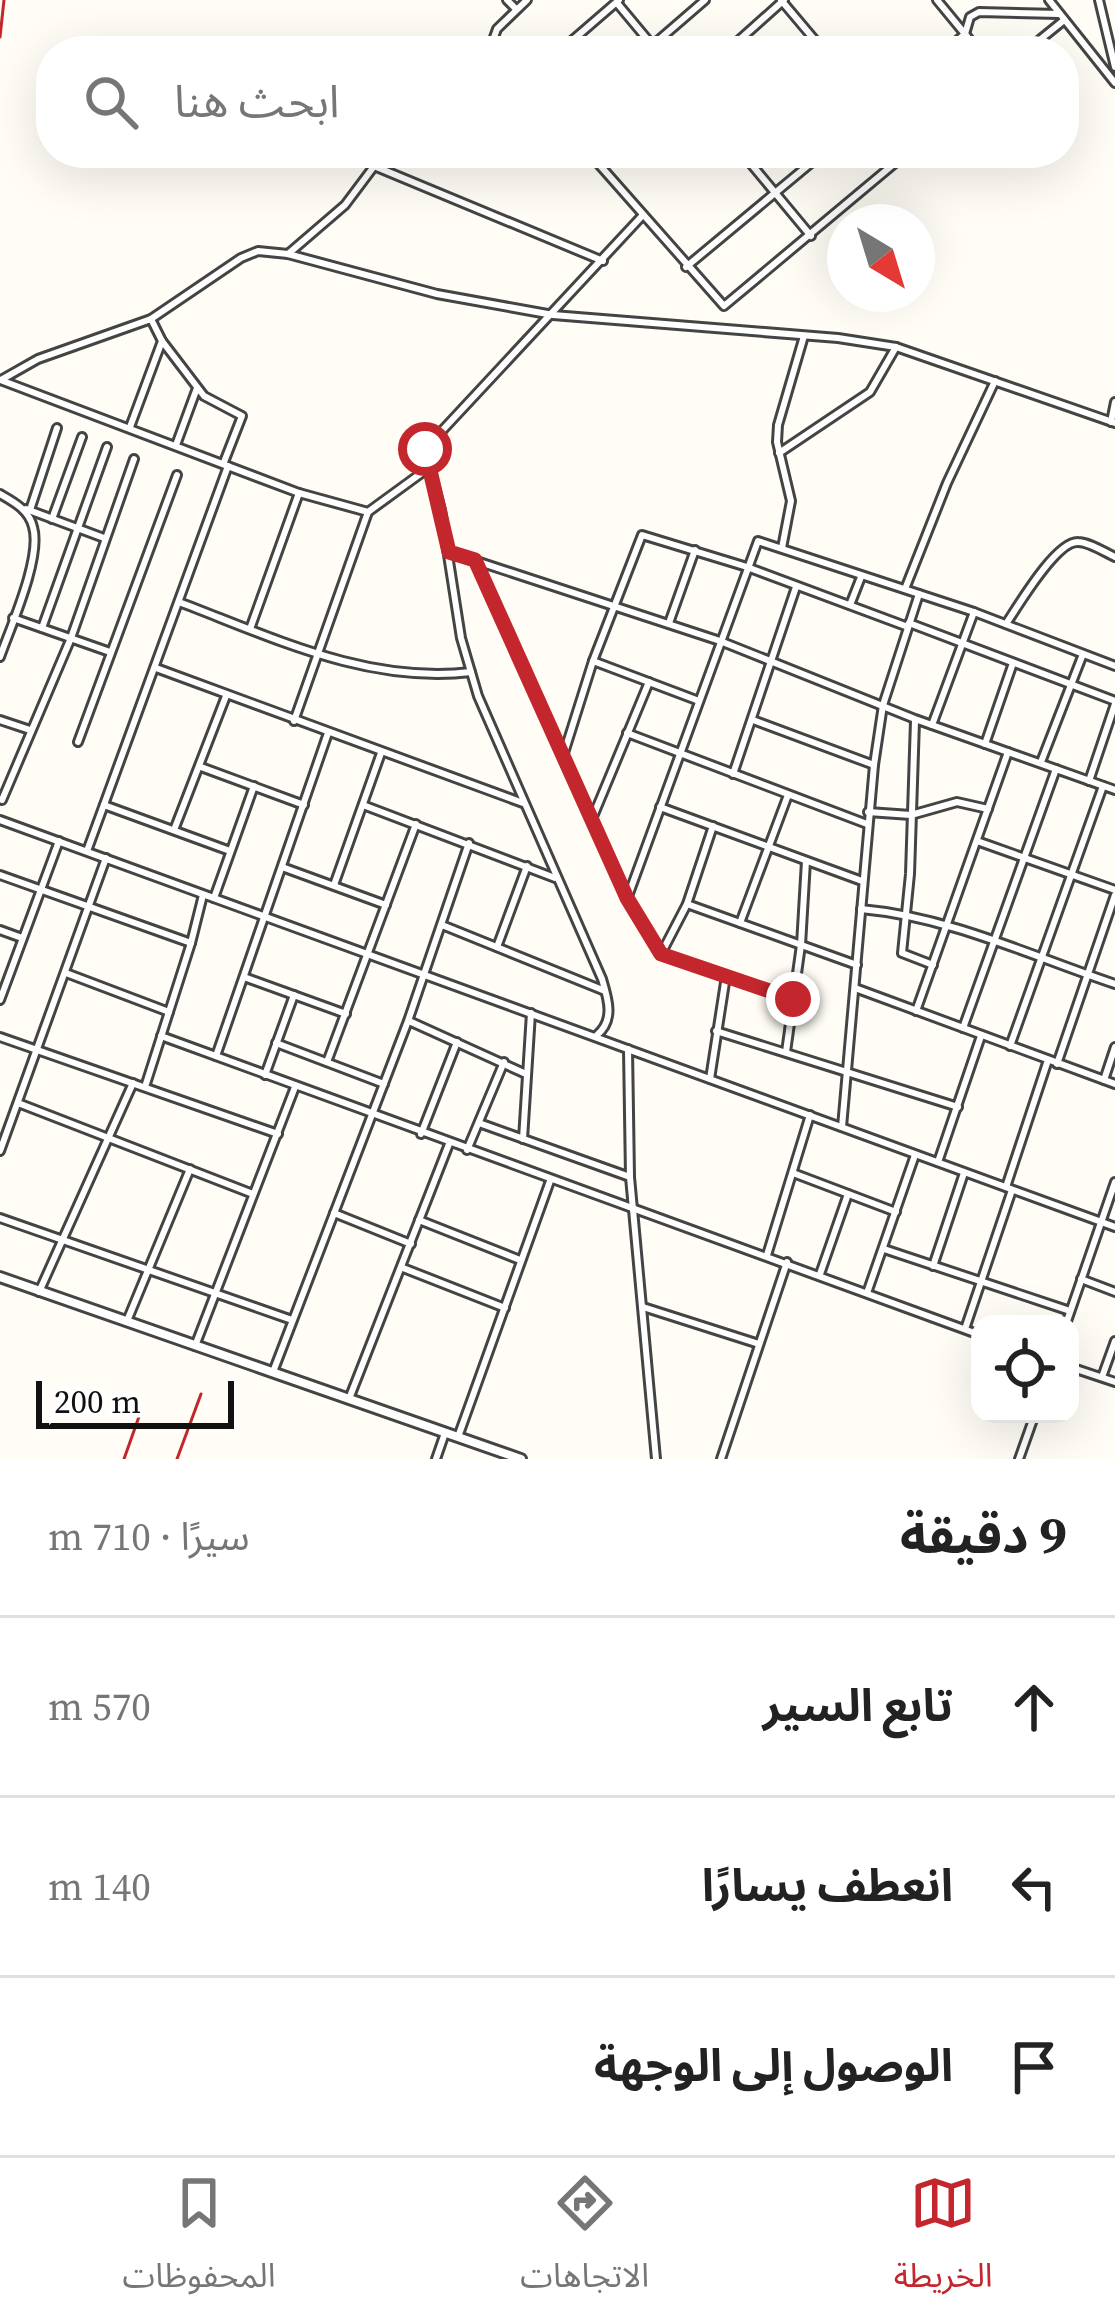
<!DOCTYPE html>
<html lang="ar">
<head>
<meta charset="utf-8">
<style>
  :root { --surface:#fff; --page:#f2f2f2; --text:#222; --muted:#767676; --line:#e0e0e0; --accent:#c4262e }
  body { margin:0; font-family:"Source Serif 4","Noto Sans Arabic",serif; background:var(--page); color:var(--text); direction:rtl }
  .controls { position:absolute; right:36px; bottom:36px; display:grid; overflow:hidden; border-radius:24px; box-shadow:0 12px 48px #0002 }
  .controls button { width:108px; height:108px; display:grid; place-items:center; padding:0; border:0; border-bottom:3px solid var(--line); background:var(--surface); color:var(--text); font:60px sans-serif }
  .compass { position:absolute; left:827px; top:204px; width:108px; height:108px; border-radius:50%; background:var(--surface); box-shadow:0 12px 48px #0002; rotate:142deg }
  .scale { position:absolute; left:36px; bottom:30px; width:198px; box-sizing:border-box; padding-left:12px; border:6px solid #111; border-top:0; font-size:33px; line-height:42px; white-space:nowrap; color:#111; -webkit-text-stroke:9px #fff; paint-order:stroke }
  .stop { position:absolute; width:36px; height:36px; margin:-27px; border:9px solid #c4262e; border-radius:50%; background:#fff }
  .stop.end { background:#c4262e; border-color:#fff; box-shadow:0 3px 12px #0008 }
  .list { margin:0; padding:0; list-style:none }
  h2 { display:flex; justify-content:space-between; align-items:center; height:156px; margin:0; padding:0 48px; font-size:51px }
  h2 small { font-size:39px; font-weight:400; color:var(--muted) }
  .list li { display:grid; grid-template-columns:78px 1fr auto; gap:36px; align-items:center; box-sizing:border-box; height:180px; padding:0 48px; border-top:3px solid var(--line) }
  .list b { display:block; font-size:45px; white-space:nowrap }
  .list em { font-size:39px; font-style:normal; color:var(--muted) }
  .icon { flex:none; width:66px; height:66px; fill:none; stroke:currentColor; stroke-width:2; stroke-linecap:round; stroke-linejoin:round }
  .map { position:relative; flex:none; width:1115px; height:1459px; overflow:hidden; direction:ltr }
  .search { position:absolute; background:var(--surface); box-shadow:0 12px 48px #0002; left:36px; right:36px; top:36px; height:132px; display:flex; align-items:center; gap:30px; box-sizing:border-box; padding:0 42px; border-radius:48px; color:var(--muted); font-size:45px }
  .sheet { height:696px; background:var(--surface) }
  nav { display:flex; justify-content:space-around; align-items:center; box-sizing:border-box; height:168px; border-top:3px solid var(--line); background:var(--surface); font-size:33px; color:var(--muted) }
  nav a { display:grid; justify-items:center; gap:6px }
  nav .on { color:var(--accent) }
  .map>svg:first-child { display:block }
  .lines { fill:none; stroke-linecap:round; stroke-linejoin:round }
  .minor-casing { stroke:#444; stroke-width:12 }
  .tertiary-casing { stroke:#444; stroke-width:14 }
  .minor { stroke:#fff; stroke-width:6 }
  .tertiary { stroke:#fff; stroke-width:8 }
  .rail { stroke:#c4262e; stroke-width:3 }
  .route { stroke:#c4262e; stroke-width:15 }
</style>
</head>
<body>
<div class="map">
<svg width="1115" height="1459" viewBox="0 0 1115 1459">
  <rect width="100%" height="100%" fill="#fffdf5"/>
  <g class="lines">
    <!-- minor casing -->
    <g class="minor-casing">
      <g id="minor">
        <polyline points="507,0 516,9"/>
        <polyline points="781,0 824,51"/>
        <polyline points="937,0 979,51"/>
        <polyline points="1049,0 1115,83"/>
        <polyline points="1099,0 1115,67"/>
        <polyline points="617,3 657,51"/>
        <polyline points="489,51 497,29 527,0"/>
        <polyline points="560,51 619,0"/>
        <polyline points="646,51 705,0"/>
        <polyline points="727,51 784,0"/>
        <polyline points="945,51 965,34 970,17 979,12 1059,14"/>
        <polyline points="1026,51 1063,21"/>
        <polyline points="589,153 724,306 907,153"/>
        <polyline points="742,153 811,236"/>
        <polyline points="595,162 606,153"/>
        <polyline points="374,166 603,261"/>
        <polyline points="288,254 345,205 384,153"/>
        <polyline points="686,267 823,153"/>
        <polyline points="151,319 162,341 204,396 242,416 224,462"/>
        <polyline points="1,380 38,359 151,319 241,258 258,251 288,254 437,294 553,315 838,338 896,347 1115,423"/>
        <polyline points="3,381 299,493 368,512 427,469"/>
        <polyline points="1111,422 1115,402"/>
        <polyline points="130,427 162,341"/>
        <polyline points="176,445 197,388"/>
        <polyline points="779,453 870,392 896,347"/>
        <path d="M0 494C14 502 29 510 33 527 42 557 11 626 0 657"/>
        <polyline points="26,509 104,538"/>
        <polyline points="30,510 57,428"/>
        <polyline points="52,519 82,437"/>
        <polyline points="782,548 791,501 777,442 778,425 804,336"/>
        <polyline points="449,552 720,641 915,719 1115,790"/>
        <polyline points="476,563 627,899 661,954 793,999"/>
        <polyline points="905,589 947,483 995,381"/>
        <path d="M179 602C274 638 367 684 471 672"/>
        <polyline points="850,605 861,577"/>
        <polyline points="13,618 110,652"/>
        <polyline points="669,623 695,550"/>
        <polyline points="909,623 1115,701"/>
        <path d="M1006 624C1018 606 1056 541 1078 542 1089 542 1104 552 1115 557"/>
        <polyline points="42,628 107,447"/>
        <polyline points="250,629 299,493"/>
        <polyline points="593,661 699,701"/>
        <polyline points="156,668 523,803"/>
        <polyline points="0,720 30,730"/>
        <polyline points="753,720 874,765"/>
        <polyline points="294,721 368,512"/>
        <polyline points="915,721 910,874 902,953 933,965"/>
        <polyline points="932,725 974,612"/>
        <polyline points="627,733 867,824"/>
        <polyline points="78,742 177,475"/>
        <polyline points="985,744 1013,663"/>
        <polyline points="564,753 593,661 642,535 747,567 908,627"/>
        <polyline points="1041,762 1083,654"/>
        <polyline points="201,767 304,805"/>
        <polyline points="733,774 796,587"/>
        <polyline points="1089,781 1115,704"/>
        <polyline points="2,800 71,638 134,459"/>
        <polyline points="104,805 230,851"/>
        <polyline points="363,805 555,878"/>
        <polyline points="660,807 862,881"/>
        <polyline points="868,812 911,815 957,802 988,809"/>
        <polyline points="592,819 649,682"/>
        <polyline points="0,820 1115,1227"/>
        <polyline points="174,830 226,696"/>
        <polyline points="977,841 1115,890"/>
        <polyline points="87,851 228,466"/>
        <polyline points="282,867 386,905"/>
        <polyline points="0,875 191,943"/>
        <polyline points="334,885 381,753"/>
        <polyline points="214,898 254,786"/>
        <polyline points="627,899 758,541 974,612 1115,666"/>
        <polyline points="687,904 857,965"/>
        <path d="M861 909C950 917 1031 956 1115 984"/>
        <polyline points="740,923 788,795"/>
        <polyline points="442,925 605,991"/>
        <polyline points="0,930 22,938"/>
        <polyline points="497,947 527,866"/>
        <polyline points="661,954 687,904 713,826"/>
        <polyline points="66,973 169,1012"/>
        <polyline points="244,977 346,1014"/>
        <polyline points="855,988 1115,1084"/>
        <polyline points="0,1000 59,841"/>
        <polyline points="916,1011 1008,752"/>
        <polyline points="409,1021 526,1074"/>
        <polyline points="963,1028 1056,769"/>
        <polyline points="716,1031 958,1107"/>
        <path d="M597 1035C615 1020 608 999 602 979L478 696 461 638 441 510 425 449 642 216"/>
        <polyline points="161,1036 980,1335"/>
        <polyline points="0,1037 278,1134"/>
        <polyline points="276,1043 384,1084"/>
        <polyline points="1010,1046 1103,786"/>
        <polyline points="628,1049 630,1177 656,1459"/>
        <polyline points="786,1052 801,945 806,861"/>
        <polyline points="216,1056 328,733"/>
        <polyline points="327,1062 416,824"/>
        <polyline points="1057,1064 1115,895"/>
        <polyline points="265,1075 294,995"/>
        <polyline points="710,1079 726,976"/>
        <polyline points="1104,1080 1115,1047"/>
        <polyline points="145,1087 191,943 203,895"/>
        <polyline points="18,1103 253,1194"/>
        <polyline points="479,1123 630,1177"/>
        <polyline points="842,1127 874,765 883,705 919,594"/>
        <polyline points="421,1134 457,1042"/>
        <polyline points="523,1139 531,1013"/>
        <polyline points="467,1150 504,1062"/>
        <polyline points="0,1151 106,858"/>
        <polyline points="938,1162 981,1036"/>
        <polyline points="793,1173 896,1212"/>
        <polyline points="1006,1187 1048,1060"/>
        <polyline points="334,1213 411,1244"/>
        <polyline points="0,1218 292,1320"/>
        <polyline points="419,1220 520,1260"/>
        <polyline points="884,1249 1070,1311"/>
        <polyline points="767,1255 810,1115"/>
        <polyline points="933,1266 964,1173"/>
        <polyline points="403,1268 505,1308"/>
        <polyline points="820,1274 848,1194"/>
        <polyline points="1081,1279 1115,1292"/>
        <polyline points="39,1292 133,1083"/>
        <polyline points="867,1293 915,1155"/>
        <polyline points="643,1307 759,1344"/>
        <polyline points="127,1321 190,1169"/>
        <polyline points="1066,1324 1115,1182"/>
        <polyline points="965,1329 1012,1190"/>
        <polyline points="195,1346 295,1087"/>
        <polyline points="1070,1367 1115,1382"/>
        <polyline points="273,1372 408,1021 469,843"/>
        <polyline points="1102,1377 1115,1341"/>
        <polyline points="349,1399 449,1144"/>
        <polyline points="458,1437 550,1181"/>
        <polyline points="436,1459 445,1433"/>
        <polyline points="721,1459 787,1262"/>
        <polyline points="1019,1459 1035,1414"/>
      </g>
    </g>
    <!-- tertiary casing -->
    <g class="tertiary-casing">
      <polyline id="tertiary" points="0,1277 521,1459"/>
    </g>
    <!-- minor -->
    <use href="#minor" class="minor"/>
    <!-- tertiary -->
    <use href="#tertiary" class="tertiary"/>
    <!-- rail -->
    <g class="rail">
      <polyline points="0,37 4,0"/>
      <polyline points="124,1459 141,1411"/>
      <polyline points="177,1459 201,1394"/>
    </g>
  </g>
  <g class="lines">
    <!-- route -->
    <polyline class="route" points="425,449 449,552 475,560 627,898 661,954 793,999"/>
  </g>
</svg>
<div class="controls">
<button><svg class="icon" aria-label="locate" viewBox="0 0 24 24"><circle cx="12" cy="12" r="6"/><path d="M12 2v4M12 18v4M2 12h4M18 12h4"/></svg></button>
</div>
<svg class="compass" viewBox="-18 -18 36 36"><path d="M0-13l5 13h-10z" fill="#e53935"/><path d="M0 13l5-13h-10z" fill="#767676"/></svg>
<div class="scale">200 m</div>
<div class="stop" style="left:425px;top:449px"></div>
<div class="stop end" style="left:793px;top:999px"></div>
<div class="search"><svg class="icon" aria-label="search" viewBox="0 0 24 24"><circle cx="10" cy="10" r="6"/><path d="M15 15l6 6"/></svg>ابحث هنا</div>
</div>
<section class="sheet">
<h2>9 دقيقة<small>سيرًا · 710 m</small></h2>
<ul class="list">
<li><svg class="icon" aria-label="ahead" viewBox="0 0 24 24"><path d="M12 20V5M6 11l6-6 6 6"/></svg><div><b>تابع السير</b></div><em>570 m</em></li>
<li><svg class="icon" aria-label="left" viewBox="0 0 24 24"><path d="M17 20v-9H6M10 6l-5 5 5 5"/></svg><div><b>انعطف يسارًا</b></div><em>140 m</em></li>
<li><svg class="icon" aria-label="arrive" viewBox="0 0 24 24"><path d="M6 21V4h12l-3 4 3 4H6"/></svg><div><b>الوصول إلى الوجهة</b></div></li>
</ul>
</section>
<nav>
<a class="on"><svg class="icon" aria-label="map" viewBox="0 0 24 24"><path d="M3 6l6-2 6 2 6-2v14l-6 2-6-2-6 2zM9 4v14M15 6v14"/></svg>الخريطة</a>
<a><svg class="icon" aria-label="directions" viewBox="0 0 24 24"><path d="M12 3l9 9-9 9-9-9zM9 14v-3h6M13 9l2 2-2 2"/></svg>الاتجاهات</a>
<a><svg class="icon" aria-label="saved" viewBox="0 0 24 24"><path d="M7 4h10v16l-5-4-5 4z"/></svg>المحفوظات</a>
</nav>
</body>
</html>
